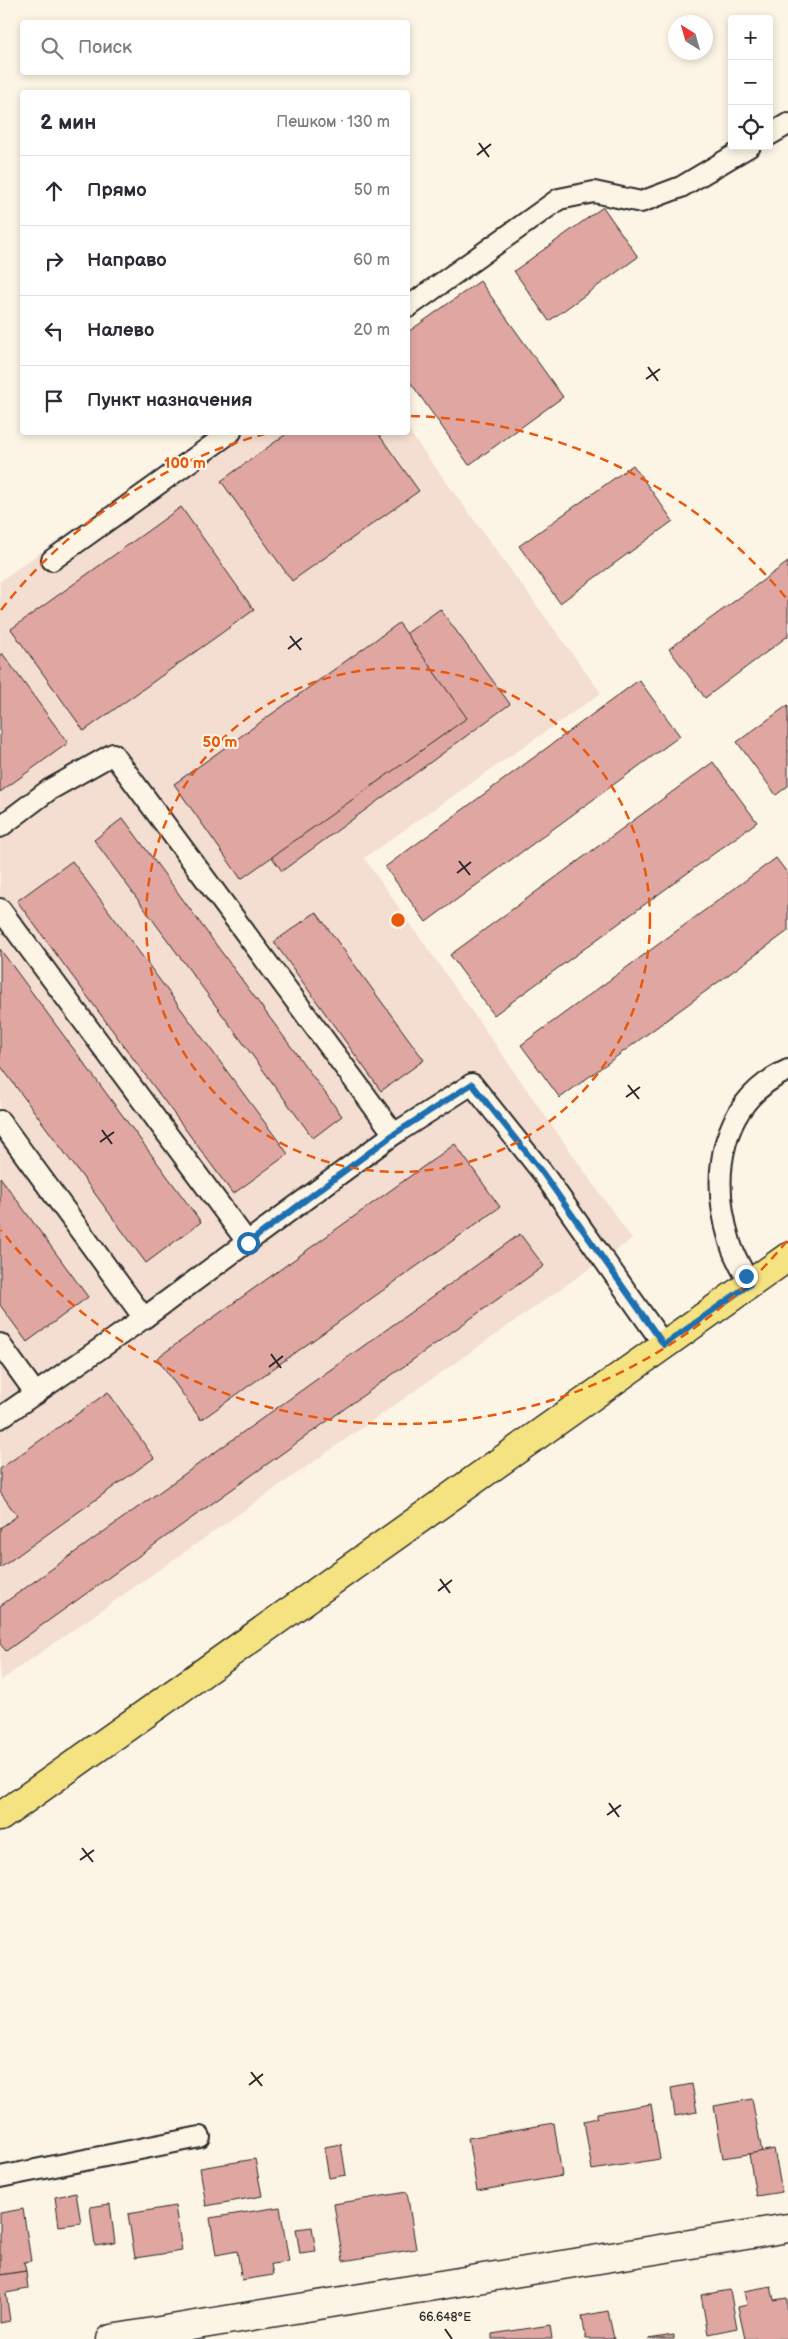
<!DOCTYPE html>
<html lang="ru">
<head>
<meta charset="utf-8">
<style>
  :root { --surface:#fff; --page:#f2f2f3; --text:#2b2b33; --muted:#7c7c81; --line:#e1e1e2 }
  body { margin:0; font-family:"Balsamiq Sans",sans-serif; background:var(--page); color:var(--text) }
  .controls { position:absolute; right:15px; top:15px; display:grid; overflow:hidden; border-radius:5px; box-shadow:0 2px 8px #0003 }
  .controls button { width:45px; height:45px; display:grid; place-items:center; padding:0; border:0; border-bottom:1px solid var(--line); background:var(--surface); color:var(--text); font:25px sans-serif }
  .compass { position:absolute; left:668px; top:15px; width:45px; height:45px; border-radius:50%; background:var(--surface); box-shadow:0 2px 8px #0003; rotate:323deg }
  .stop { position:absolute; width:15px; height:15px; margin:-11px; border:4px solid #1f6fb2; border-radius:50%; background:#fff }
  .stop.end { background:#1f6fb2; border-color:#fff; box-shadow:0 1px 5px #0008 }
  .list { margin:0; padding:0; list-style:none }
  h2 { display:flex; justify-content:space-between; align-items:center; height:65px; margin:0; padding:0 20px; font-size:21px }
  h2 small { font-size:16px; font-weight:400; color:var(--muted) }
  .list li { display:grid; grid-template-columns:32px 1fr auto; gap:15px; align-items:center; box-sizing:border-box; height:70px; padding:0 20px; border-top:1px solid var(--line) }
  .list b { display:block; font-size:19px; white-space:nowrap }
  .list em { font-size:16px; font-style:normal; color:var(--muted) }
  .icon { flex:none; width:28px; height:28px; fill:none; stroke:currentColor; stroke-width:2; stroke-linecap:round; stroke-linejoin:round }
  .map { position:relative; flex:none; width:788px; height:2339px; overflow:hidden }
  .search { position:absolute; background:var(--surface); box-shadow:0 2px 8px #0003; left:20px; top:20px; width:390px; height:55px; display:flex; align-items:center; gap:12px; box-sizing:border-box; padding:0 18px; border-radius:5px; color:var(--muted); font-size:19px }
  .panel { position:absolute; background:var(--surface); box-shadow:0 2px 8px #0003; left:20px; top:90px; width:390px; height:345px; border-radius:5px }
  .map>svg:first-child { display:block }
  .built { fill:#f4ddd1 }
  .building { fill:#e0a6a1; stroke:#2b2b2b }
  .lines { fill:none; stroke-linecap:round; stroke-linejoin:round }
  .lane-casing { stroke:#2b2b2b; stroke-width:24 }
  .street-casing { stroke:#2b2b2b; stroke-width:31 }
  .primary-casing { stroke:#2b2b2b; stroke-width:31 }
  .lane { stroke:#fcf5e5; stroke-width:20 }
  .street { stroke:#fcf5e5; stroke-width:28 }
  .primary { stroke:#f5e382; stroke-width:28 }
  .route { stroke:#1f6fb2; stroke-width:6 }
  .ticks { fill:none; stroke:#2b2b2b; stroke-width:2 }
  .ring { fill:none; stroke:#e8590c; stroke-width:2.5; stroke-dasharray:9 6 }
  .ticks-label { font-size:12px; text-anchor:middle; fill:#2b2b2b; stroke:#fcf5e5; stroke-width:4.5; stroke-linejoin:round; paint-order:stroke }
  .centre { fill:#e8590c; stroke:#fcf5e5; stroke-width:2.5 }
  .ring-label { font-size:15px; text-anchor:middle; font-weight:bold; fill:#e8590c; stroke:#fcf5e5; stroke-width:4.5; stroke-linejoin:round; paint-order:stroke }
</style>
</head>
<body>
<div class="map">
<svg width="788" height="2339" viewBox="0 0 788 2339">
  <rect width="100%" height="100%" fill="#fcf5e5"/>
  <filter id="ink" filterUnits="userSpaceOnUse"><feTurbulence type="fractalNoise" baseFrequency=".02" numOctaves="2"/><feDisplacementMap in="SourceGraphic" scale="10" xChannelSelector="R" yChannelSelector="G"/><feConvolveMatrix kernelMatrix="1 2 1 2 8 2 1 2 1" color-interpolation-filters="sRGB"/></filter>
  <g filter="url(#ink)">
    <!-- built -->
    <polygon class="built" points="408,430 601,693 364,858 632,1239 0,1681 0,581 208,433 408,432"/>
    <!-- building -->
    <g class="building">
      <polygon points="603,207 638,257 549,321 514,271"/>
      <polygon points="480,281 563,397 469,465 408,379 408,332"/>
      <polygon points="289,432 377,432 419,491 292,581 221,481"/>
      <polygon points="633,465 673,521 560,603 519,546"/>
      <polygon points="181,507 254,610 84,731 11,629"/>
      <polygon points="788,562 788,636 705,698 669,649"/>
      <polygon points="440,609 510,704 282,871 212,775"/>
      <polygon points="399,623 467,718 241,879 174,784"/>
      <polygon points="2,653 68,743 0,792 0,655"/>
      <polygon points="639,680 680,736 426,922 385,867"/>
      <polygon points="788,705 788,786 776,795 737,742"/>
      <polygon points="713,762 757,822 494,1015 450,955"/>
      <polygon points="123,818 342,1116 313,1138 94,840"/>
      <polygon points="776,858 788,874 788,931 560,1098 521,1045"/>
      <polygon points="72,861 288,1154 233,1194 17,901"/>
      <polygon points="316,912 424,1060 381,1091 274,942"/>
      <polygon points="0,949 201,1222 146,1263 0,1065"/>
      <polygon points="455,1144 500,1207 201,1420 157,1358"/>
      <polygon points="0,1177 88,1297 27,1342 0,1305"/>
      <polygon points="520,1234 544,1266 6,1651 0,1644 0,1606"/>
      <polygon points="108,1392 154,1458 0,1568 0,1528 17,1516 0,1492 0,1469"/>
      <polygon points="692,2084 697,2112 675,2116 671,2088"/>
      <polygon points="752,2099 762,2152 723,2158 714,2106"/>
      <polygon points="651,2104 660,2159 592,2170 584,2121 597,2118 597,2113"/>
      <polygon points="554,2123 562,2176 477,2191 468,2138"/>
      <polygon points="341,2144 346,2175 329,2178 324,2147"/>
      <polygon points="774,2149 782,2192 756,2196 749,2154"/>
      <polygon points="255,2159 262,2196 206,2206 200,2168"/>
      <polygon points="407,2192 416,2249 343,2261 334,2204"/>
      <polygon points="76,2193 81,2223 59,2226 55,2197"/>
      <polygon points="110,2204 115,2243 95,2246 90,2207"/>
      <polygon points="175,2206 182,2251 135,2258 128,2214"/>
      <polygon points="280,2207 289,2262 271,2264 273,2275 242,2280 237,2251 216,2255 210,2218"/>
      <polygon points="23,2209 31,2261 24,2262 26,2271 0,2275 0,2213"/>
      <polygon points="312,2227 316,2252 300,2254 296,2229"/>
      <polygon points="26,2271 28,2289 6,2293 10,2321 0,2323 0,2275"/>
      <polygon points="771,2286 774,2300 787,2298 788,2339 745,2339 738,2307 747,2305 744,2291"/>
      <polygon points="730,2290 737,2328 708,2334 701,2295"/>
      <polygon points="608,2311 614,2339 586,2339 582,2316"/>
      <polygon points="550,2325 552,2339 492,2339 492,2334"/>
      <polygon points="673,2335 673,2339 649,2339"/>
    </g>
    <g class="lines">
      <!-- lane casing -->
      <g class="lane-casing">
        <g id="lane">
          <polyline points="769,135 788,124"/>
          <polyline points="408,307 559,199 594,192 641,202 681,187 750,146"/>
          <polyline points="52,560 231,432"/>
          <polyline points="0,827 49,790 113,754 394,1134 472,1084 542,1172 664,1345"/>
          <polyline points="0,909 248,1243"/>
          <polyline points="0,1121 144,1318"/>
          <path d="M750 1284C743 1271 734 1257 730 1242 710 1176 719 1102 788 1070"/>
          <polyline points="0,1344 36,1394"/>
          <polyline points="0,1418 144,1318 394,1134"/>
          <polyline points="0,2177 200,2137"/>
        </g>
      </g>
      <!-- street casing -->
      <g class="street-casing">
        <polyline id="street" points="111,2339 788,2228"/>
      </g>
      <!-- primary casing -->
      <g class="primary-casing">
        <polyline id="primary" points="0,1817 788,1257"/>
      </g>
      <!-- lane -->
      <use href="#lane" class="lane"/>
      <!-- street -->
      <use href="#street" class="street"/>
      <!-- primary -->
      <use href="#primary" class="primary"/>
    </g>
  </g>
  <g class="lines" filter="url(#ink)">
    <!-- route -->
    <polyline class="route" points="248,1243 394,1134 472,1084 542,1172 664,1345 750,1284 746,1276"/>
  </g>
  <!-- ticks -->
  <path class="ticks" d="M479 143 489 157M477 155 491 144M648 367 658 381M646 379 660 369M290 636 301 650M288 649 302 638M459 861 470 875M457 873 471 862M628 1085 639 1099M626 1097 640 1087M102 1130 112 1144M100 1142 114 1132M271 1354 281 1368M269 1367 283 1356M440 1579 450 1593M438 1591 452 1580M609 1803 619 1817M607 1815 621 1805M82 1848 93 1862M80 1860 94 1850M251 2072 262 2086M249 2085 263 2074M445 2329 452 2339"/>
  <!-- distance rings -->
  <g class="ring">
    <circle cx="398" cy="920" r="252"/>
    <path d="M787 1241A504 504 0 0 1 1 1230M1 610A504 504 0 0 1 268 433M411 416A504 504 0 0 1 787 599"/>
  </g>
  <g class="ticks-label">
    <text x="445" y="2321">66.648°E</text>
  </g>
  <circle cx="398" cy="920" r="8" class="centre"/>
  <g class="ring-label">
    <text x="185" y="468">100 m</text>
    <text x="220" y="747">50 m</text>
  </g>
</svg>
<div class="controls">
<button>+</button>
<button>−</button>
<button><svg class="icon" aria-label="locate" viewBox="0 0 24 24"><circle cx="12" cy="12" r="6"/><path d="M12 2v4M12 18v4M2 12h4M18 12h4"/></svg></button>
</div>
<svg class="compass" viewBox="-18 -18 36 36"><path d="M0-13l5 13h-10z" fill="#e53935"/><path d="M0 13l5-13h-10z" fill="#7c7c81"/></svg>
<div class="stop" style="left:248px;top:1243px"></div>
<div class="stop end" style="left:746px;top:1276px"></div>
<div class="search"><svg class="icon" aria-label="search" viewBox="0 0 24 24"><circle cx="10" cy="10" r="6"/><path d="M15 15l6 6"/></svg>Поиск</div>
<section class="panel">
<h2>2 мин<small>Пешком · 130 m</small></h2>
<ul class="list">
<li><svg class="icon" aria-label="ahead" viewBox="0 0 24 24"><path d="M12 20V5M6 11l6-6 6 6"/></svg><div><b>Прямо</b></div><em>50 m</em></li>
<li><svg class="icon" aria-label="right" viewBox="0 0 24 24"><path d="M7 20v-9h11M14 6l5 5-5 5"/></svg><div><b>Направо</b></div><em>60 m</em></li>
<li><svg class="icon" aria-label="left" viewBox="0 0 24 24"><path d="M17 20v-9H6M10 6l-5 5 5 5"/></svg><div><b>Налево</b></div><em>20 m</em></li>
<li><svg class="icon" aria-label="arrive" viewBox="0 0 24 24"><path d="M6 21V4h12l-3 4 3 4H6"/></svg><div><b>Пункт назначения</b></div></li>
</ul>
</section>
</div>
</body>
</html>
